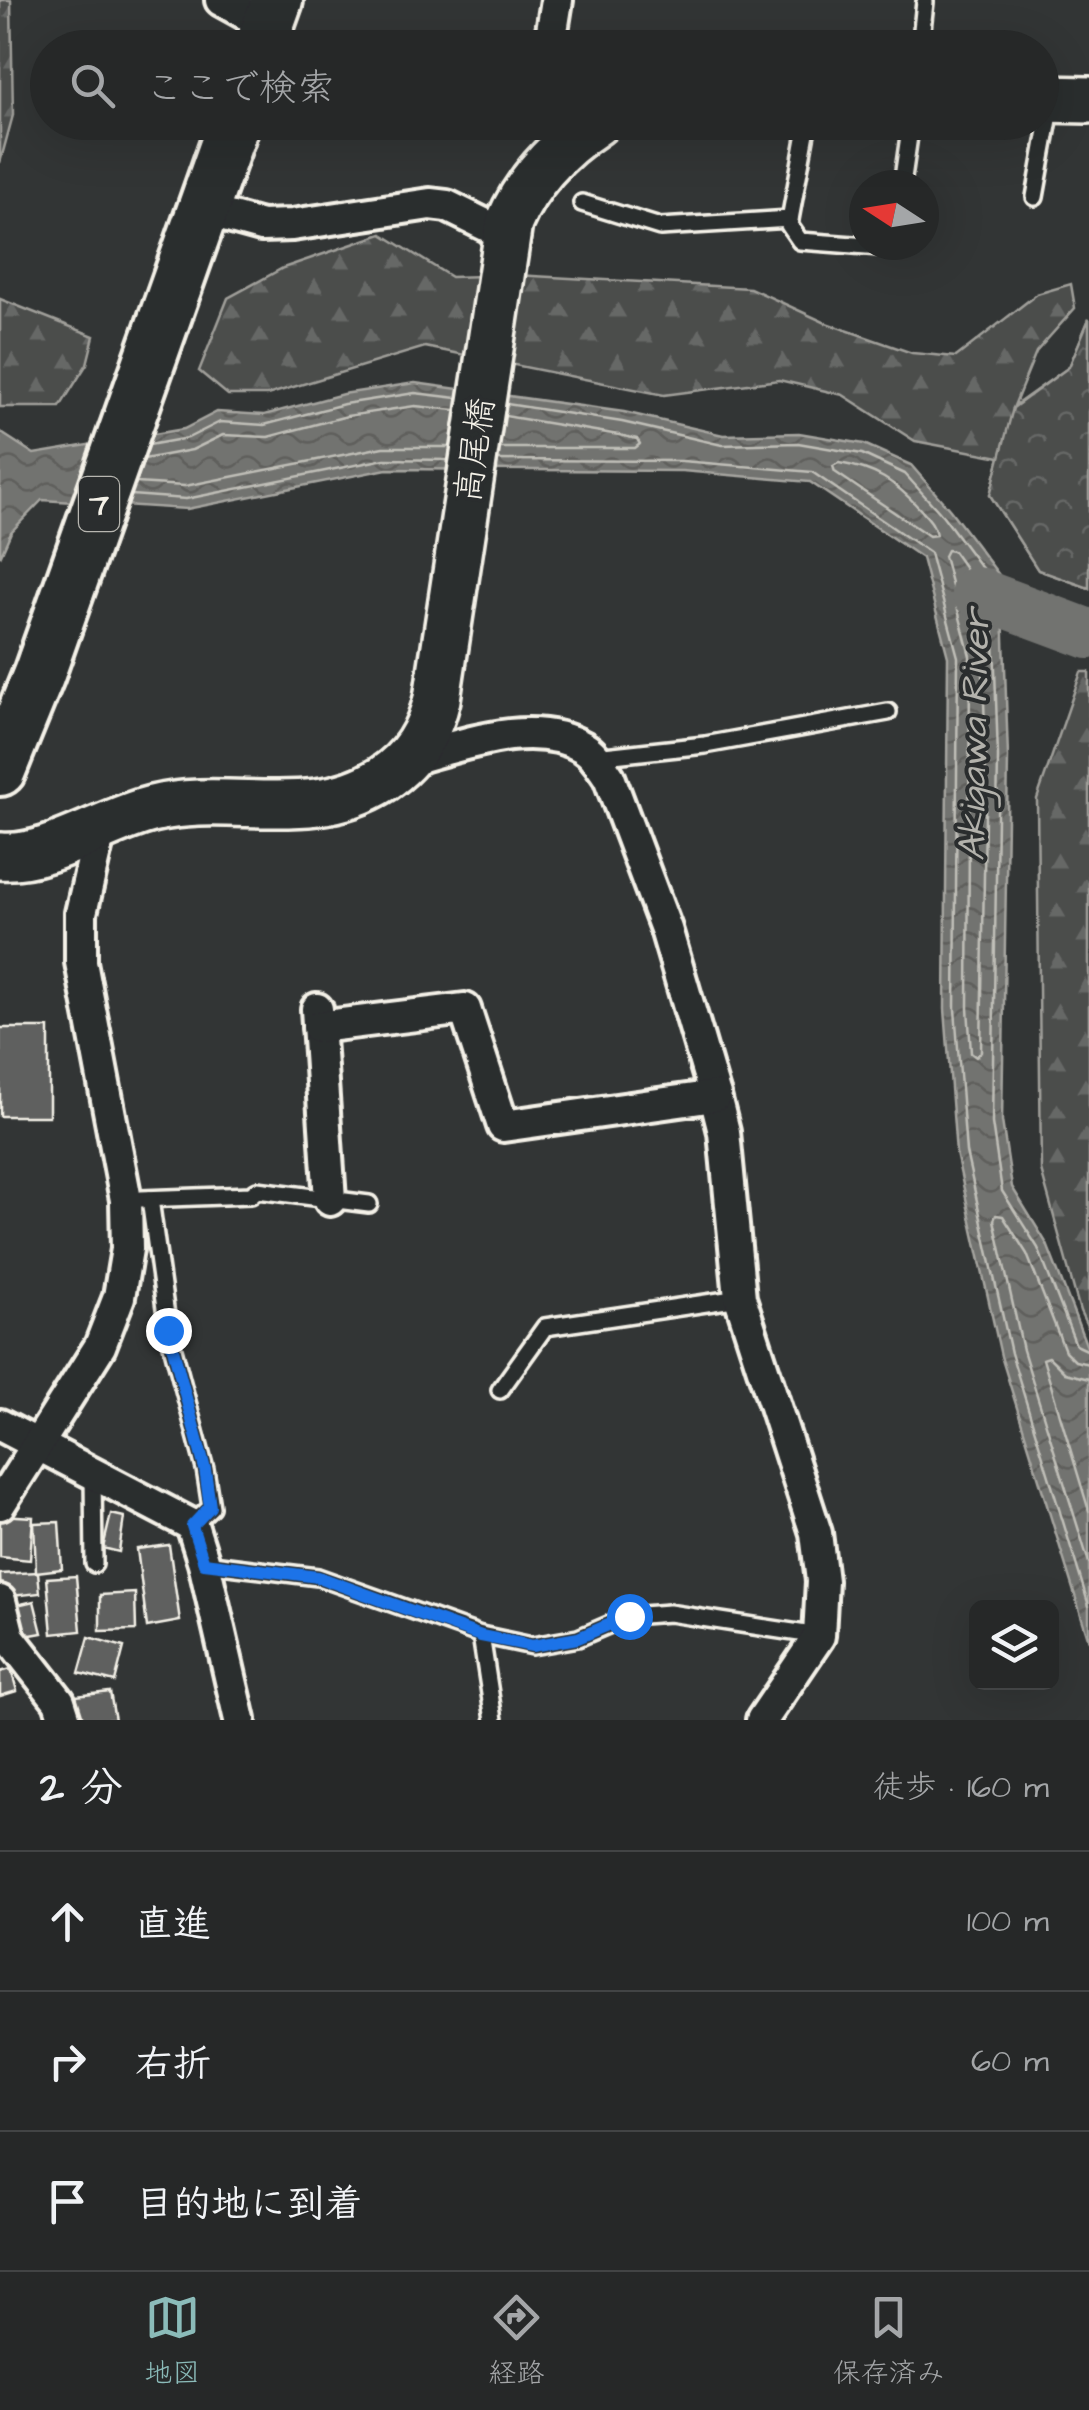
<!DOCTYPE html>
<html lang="ja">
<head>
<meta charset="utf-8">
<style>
  :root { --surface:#262828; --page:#2e3030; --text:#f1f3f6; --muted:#a4a6a8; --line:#424445; --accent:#8bbbb9 }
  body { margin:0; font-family:"Architects Daughter","Klee One",sans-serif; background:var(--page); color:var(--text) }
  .controls { position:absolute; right:30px; bottom:30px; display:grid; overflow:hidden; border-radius:15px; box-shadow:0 10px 40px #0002 }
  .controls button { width:90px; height:90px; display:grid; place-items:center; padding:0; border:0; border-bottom:2px solid var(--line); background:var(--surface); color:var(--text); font:50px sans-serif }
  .compass { position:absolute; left:849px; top:170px; width:90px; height:90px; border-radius:50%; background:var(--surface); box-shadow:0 10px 40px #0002; rotate:282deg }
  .stop { position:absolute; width:30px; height:30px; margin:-22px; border:8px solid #1a73e8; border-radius:50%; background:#fff }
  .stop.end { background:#1a73e8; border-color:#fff; box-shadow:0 2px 10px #0008 }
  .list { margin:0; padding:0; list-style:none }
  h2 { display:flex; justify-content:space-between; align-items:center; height:130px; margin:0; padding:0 40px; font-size:42px }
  h2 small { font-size:32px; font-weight:400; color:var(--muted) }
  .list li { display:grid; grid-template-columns:65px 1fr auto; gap:30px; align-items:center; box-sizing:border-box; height:140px; padding:0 40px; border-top:2px solid var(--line) }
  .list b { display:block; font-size:38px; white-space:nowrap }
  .list em { font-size:32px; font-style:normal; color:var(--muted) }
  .icon { flex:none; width:55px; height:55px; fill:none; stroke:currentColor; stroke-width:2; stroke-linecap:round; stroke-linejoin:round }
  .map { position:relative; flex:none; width:1089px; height:1720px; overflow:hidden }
  .search { position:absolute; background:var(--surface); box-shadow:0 10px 40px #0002; left:30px; right:30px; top:30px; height:110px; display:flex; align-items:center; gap:25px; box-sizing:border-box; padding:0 35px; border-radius:55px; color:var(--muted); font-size:38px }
  .sheet { height:550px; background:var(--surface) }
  nav { display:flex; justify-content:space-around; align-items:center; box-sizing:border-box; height:140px; border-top:2px solid var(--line); background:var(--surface); font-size:28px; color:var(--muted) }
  nav a { display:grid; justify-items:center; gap:5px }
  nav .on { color:var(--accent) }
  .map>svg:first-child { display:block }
  .forest { fill:url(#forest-firs); stroke:#a09f9a; stroke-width:2.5 }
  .park { fill:url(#park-crowns); stroke:#a09f9a; stroke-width:2.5 }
  .water { fill:url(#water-waves); stroke:#a6a5a0; stroke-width:2.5 }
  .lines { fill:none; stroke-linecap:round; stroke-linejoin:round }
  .shore { stroke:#c0bfb8; stroke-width:2.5 }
  .river { stroke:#727370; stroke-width:50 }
  .building { fill:#5f605f; stroke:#f4f1e8; stroke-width:2.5 }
  .lane-casing { stroke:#f4f1e8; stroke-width:22 }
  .street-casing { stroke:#f4f1e8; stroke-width:38 }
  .secondary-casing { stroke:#f4f1e8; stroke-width:52 }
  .primary-casing { stroke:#f4f1e8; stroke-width:58 }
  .lane { stroke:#2a2d2e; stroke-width:15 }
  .street { stroke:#2a2d2e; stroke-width:30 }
  .secondary { stroke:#2a2d2e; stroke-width:45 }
  .primary { stroke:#2a2d2e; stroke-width:50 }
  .route { stroke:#1a73e8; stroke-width:12 }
  .labels { text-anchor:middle; stroke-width:8; stroke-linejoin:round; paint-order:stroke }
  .shield { fill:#2a2d2e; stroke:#b7b6b0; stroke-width:2.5 }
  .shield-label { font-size:32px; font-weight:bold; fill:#f4f1e8 }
  .street-label { font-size:35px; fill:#f4f1e8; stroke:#2a2d2e }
  .water-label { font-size:38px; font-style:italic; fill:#b3b2ac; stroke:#2a2d2e }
</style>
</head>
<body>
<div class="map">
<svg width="1089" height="1720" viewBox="0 0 1089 1720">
  <defs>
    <pattern id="forest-firs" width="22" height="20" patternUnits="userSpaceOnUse" patternTransform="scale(2.5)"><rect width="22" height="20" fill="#4b4d4c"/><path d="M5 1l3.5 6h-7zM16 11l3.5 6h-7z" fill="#666766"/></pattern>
    <pattern id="park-crowns" width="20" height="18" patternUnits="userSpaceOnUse" patternTransform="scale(2.5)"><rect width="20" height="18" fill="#4b4d4c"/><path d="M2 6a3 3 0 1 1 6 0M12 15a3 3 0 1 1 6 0" fill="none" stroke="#666766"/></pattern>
    <pattern id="water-waves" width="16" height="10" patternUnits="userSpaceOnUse" patternTransform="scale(2.5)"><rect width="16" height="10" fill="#727370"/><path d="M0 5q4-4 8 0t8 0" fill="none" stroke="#5e5e5b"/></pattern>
  </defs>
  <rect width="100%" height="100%" fill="#323535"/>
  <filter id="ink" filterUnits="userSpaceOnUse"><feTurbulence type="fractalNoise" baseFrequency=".01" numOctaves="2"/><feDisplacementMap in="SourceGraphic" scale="20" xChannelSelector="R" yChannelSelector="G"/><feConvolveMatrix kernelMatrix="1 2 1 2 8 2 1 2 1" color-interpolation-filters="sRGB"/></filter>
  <g filter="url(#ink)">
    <!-- forest -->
    <g class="forest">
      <polygon points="0,0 11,0 13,115 0,163"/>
      <polygon points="382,234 451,277 515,275 750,288 826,323 912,353 956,357 1037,294 1071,284 1075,308 1036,352 1014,406 1069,367 1089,319 1089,588 1038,570 990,495 1000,457 915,441 843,395 779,380 664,395 425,347 267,395 228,395 199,371 228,298 283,268"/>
      <polygon points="0,299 94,336 87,364 60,407 0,407"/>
      <polygon points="1081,672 1089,672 1089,1330 1080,1311 1041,1170 1037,799"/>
    </g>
    <!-- park -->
    <polygon class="park" points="1089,319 1089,588 1038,570 990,495 1013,408 1069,367"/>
    <!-- water -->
    <polygon class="water" points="415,383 624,412 723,435 799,433 864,444 911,465 950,510 1002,579 1008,757 1002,1121 1012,1187 1047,1244 1089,1352 1089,1641 1001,1356 956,1153 945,1009 948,657 922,558 810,482 682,471 387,469 187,509 42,500 11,532 0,557 0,432 34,454 184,429 217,412 264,415 343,394"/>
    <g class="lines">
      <!-- shore -->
      <g class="shore">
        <polyline points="507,404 622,422 722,445 798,443 862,454 905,474 943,516 992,582 998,757 992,1123 1002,1191 1038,1248 1076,1345 1089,1351"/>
        <polyline points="149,445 188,438 220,422 264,425 344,404 415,393 457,398"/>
        <polyline points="500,448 635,448 640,444 637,439 619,435 505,416"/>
        <polyline points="144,459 192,450 223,435 268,437 347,416 415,406 455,410"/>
        <polyline points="498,460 682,461 812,472 930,553 958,657 955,1009 966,1152 1011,1353 1089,1606"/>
        <path d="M839 463C875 469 895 481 920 509 927 517 935 524 936 535L929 536 835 472 833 466Z"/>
        <polyline points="136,483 185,486 383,447 450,447"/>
        <polyline points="131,495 186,499 385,459 448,460"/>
        <polygon points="947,550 953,551 980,589 986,757 981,1052 976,1057 971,1053 968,1008 970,656 944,556"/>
        <polyline points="1089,1364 1075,1361 1065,1351 1027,1254 1003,1216 996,1215 994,1220 1023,1350 1089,1563"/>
        <polyline points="1089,1379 1065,1373 1049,1357 1043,1359 1089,1511"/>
      </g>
      <!-- river -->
      <polyline class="river" points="976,592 1089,634"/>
    </g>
    <!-- building -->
    <g class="building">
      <rect x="0" y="1028" width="49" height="88"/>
      <polygon points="111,1514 124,1517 119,1552 103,1548"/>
      <polygon points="0,1515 33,1517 30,1560 0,1557"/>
      <polygon points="59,1522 62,1569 36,1572 34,1523"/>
      <polygon points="169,1545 180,1621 147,1627 137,1549"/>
      <polygon points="38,1572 40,1593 1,1597 0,1574"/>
      <polygon points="76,1576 81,1631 52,1634 47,1578"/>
      <polygon points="135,1593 136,1630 100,1631 100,1595"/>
      <polygon points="34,1601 42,1633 14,1638 8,1607"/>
      <polygon points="89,1637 124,1647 115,1682 79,1673"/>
      <polygon points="11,1669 17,1691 0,1696 0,1672"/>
      <polygon points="110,1692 115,1720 71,1720 67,1697"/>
    </g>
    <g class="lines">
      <!-- lane casing -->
      <g class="lane-casing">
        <g id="lane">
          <polyline points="920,48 925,2"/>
          <polyline points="808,122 789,225 800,241 894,248 894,245"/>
          <polyline points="902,185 911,122"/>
          <polyline points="1035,197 1052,103"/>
          <polyline points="582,203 660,227 790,219"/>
          <polyline points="595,757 705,745 888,712"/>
          <polyline points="141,1199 251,1195 257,1190 369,1204"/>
          <polyline points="150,1199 168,1330 205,1469 211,1507 192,1525"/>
          <polyline points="500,1390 545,1327 740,1298"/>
          <polyline points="93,1474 94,1564"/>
          <polyline points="204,1563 318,1577 481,1635 532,1646 578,1638 629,1616 669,1613 819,1636"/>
          <polyline points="481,1635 494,1720"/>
        </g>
      </g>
      <!-- street casing -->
      <g class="street-casing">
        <g id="street">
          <polyline points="221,0 268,26"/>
          <polyline points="553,48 552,31 557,0"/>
          <polyline points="203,210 261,226 292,225 430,204 447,206 506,235"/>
          <path d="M407 760C460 746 532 717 583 747 595 754 601 766 609 777L666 929 715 1096 724 1132 740 1298 816 1533 822 1581 819 1636 762 1720"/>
          <polyline points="317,1009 330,1200"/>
          <polyline points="318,1027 465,1009 503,1126 715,1096"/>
          <polyline points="0,1425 192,1525 204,1563 240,1720"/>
          <polyline points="0,1504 100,1346 119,1297 127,1249 126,1200 81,962 81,913 101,826"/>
          <polyline points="0,1601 9,1637 59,1701 65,1720"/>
        </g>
      </g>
      <!-- secondary casing -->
      <g class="secondary-casing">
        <g id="secondary">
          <polyline points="1042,99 1089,100"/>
          <path d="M0 856C49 860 103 821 152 809 230 790 311 825 383 779 413 759 429 733 437 699L509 223C527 180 558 148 597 122"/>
        </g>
      </g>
      <!-- primary casing -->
      <g class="primary-casing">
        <g id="primary">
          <polyline points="260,48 277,0"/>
          <polyline points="0,770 39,674 234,122"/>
        </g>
      </g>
      <!-- lane -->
      <use href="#lane" class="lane"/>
      <!-- street -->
      <use href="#street" class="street"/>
      <!-- secondary -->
      <use href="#secondary" class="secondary"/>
      <!-- primary -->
      <use href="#primary" class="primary"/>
    </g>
  </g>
  <g class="lines" filter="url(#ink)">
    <!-- route -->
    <polyline class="route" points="168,1330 205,1469 210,1507 192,1526 204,1563 318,1577 481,1636 532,1646 578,1638 629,1616"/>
  </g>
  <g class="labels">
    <!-- shield labels -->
    <rect class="shield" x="79" y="477" width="40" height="54" rx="8"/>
    <g class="shield-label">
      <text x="99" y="515">7</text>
    </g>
    <!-- street labels -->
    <g class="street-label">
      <text transform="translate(474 450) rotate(-82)" y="12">高尾橋</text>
    </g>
    <!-- water labels -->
    <g class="water-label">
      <text transform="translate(973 735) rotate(-89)" y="13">Akigawa River</text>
    </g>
  </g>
</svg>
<div class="controls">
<button><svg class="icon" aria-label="layers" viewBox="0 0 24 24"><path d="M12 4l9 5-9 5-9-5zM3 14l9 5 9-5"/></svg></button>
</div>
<svg class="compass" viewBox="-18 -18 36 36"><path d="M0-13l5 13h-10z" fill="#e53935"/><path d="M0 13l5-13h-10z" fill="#a4a6a8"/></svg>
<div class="stop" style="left:629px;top:1616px"></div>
<div class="stop end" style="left:168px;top:1330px"></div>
<div class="search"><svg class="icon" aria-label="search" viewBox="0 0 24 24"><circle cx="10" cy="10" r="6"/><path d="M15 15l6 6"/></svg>ここで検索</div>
</div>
<section class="sheet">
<h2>2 分<small>徒歩 · 160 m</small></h2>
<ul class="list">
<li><svg class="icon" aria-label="ahead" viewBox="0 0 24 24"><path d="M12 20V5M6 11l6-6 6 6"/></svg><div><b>直進</b></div><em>100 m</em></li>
<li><svg class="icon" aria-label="right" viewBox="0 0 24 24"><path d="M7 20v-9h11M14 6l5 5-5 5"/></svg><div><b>右折</b></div><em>60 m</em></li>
<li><svg class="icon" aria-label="arrive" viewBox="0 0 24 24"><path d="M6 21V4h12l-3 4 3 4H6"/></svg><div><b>目的地に到着</b></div></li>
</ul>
</section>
<nav>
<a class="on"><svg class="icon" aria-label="map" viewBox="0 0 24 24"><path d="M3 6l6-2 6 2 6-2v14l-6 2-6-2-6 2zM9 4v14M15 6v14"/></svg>地図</a>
<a><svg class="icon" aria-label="directions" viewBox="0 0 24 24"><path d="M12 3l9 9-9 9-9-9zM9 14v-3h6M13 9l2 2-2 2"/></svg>経路</a>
<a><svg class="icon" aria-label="saved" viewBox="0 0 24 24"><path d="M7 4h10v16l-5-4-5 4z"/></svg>保存済み</a>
</nav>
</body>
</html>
